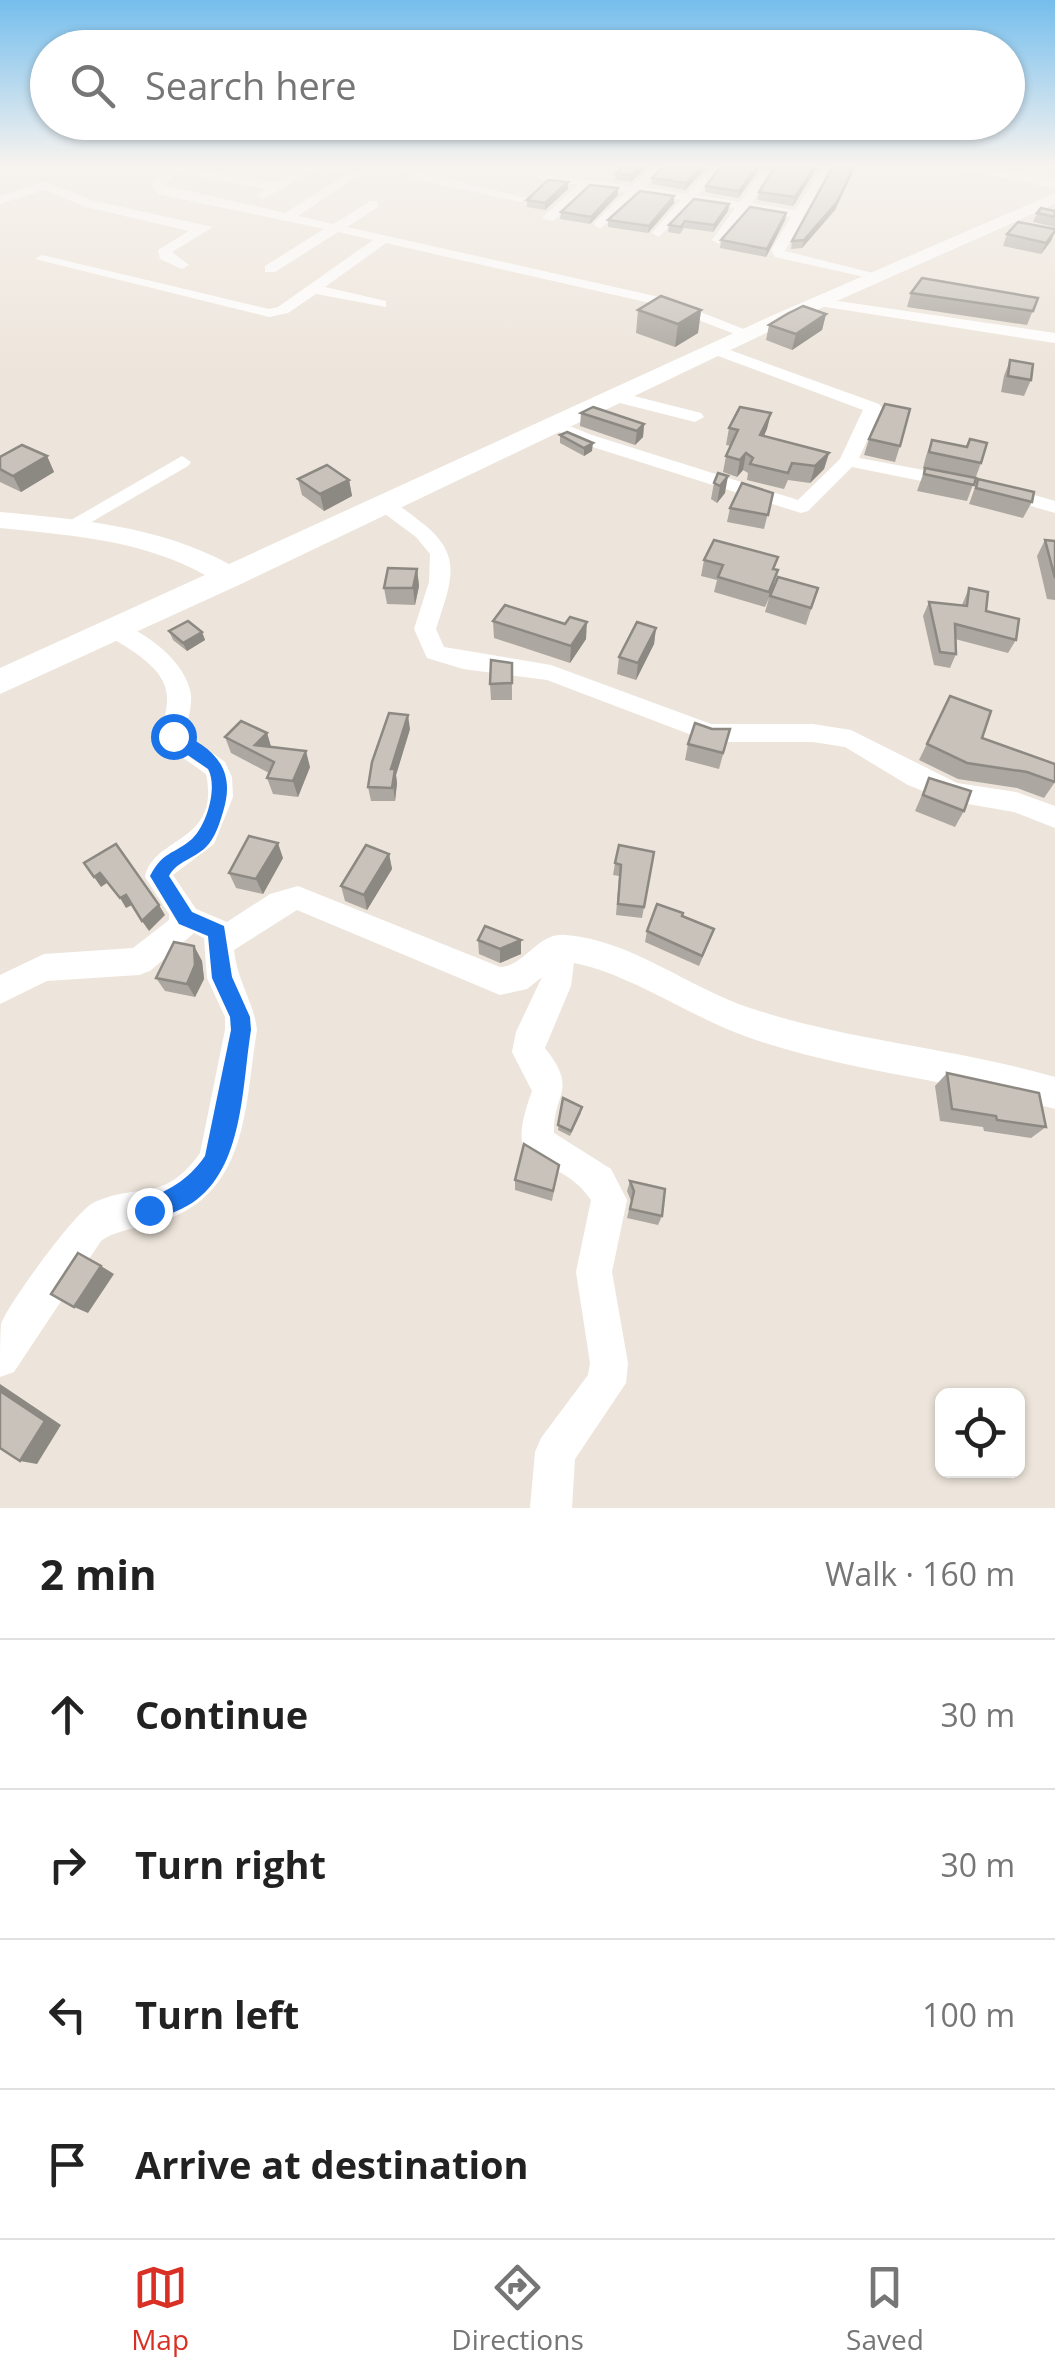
<!DOCTYPE html>
<html lang="en">
<head>
<meta charset="utf-8">
<style>
  :root { --surface:#fff; --page:#f2f2f2; --text:#222; --muted:#767676; --line:#e0e0e0; --accent:#d93025 }
  body { margin:0; font-family:"Open Sans",sans-serif; background:var(--page); color:var(--text) }
  .controls { position:absolute; right:30px; bottom:30px; display:grid; overflow:hidden; border-radius:15px; box-shadow:0 2px 8px #0004 }
  .controls button { width:90px; height:90px; display:grid; place-items:center; padding:0; border:0; border-bottom:2px solid var(--line); background:var(--surface); color:var(--text); font:50px sans-serif }
  .stop { position:absolute; width:30px; height:30px; margin:-22px; border:8px solid #1a73e8; border-radius:50%; background:#fff }
  .stop.end { background:#1a73e8; border-color:#fff; box-shadow:0 2px 10px #0008 }
  .list { margin:0; padding:0; list-style:none }
  h2 { display:flex; justify-content:space-between; align-items:center; height:130px; margin:0; padding:0 40px; font-size:42px }
  h2 small { font-size:32px; font-weight:400; color:var(--muted) }
  .list li { display:grid; grid-template-columns:65px 1fr auto; gap:30px; align-items:center; box-sizing:border-box; height:150px; padding:0 40px; border-top:2px solid var(--line) }
  .list b { display:block; font-size:38px; white-space:nowrap }
  .list em { font-size:32px; font-style:normal; color:var(--muted) }
  .icon { flex:none; width:55px; height:55px; fill:none; stroke:currentColor; stroke-width:2; stroke-linecap:round; stroke-linejoin:round }
  .map { position:relative; flex:none; width:1055px; height:1508px; overflow:hidden }
  .search { position:absolute; background:var(--surface); box-shadow:0 2px 8px #0004; left:30px; right:30px; top:30px; height:110px; display:flex; align-items:center; gap:25px; box-sizing:border-box; padding:0 35px; border-radius:55px; color:var(--muted); font-size:38px }
  .sheet { height:730px; background:var(--surface) }
  nav { display:flex; justify-content:space-around; align-items:center; box-sizing:border-box; height:140px; border-top:2px solid var(--line); background:var(--surface); font-size:28px; color:var(--muted) }
  nav a { display:grid; justify-items:center; gap:5px }
  nav .on { color:var(--accent) }
  .map>svg:first-child { display:block }
  .lines { fill:none; stroke-linecap:round; stroke-linejoin:round }
  .street { fill:#fff; fill-rule:evenodd }
  .secondary { fill:#fff; fill-rule:evenodd }
  .wall { fill:#aca7a0 }
  .shaded-wall { fill:#8c8882 }
  .building { fill:#c8c2ba; stroke:#8c8882; stroke-width:2.5 }
  .route { fill:#1a73e8 }
</style>
</head>
<body>
<div class="map">
<svg width="1055" height="1508" viewBox="0 0 1055 1508">
  <rect width="100%" height="100%" fill="#ede5db"/>
  <g class="lines">
    <!-- street -->
    <g class="street">
      <path d="M311 163H331L360 174 298 216 334 224 370 201H378V207L347 227 668 299 756 334 748 339 659 305 386 243 325 287 386 301V307L316 294 288 313 269 317 35 259 42 255 269 309 278 307 373 240 338 232 275 272H265V266L324 229 158 194 151 185 162 170 177 165 275 183ZM320 167 345 175 285 213 163 185 178 173 265 189 257 195 263 199Z"/>
      <polygon points="389,163 411,164 418,172 527,198 521,202 410,178 403,168"/>
      <polygon points="656,163 668,163 644,187 686,194 716,164 722,167 698,195 740,202 762,172 770,172 752,203 795,210 821,170 829,170 785,251 885,276 878,280 775,257 771,250 791,217 747,210 719,244 712,240 735,208 692,202 659,237 652,233 681,200 638,194 600,229 594,225 595,222 626,192 590,187 553,221 542,218 578,185 538,179 538,173 632,186"/>
      <polygon points="930,163 955,163 1055,180 1055,188"/>
      <polygon points="44,182 94,201 213,227 172,252 189,265 182,269 160,259 158,250 189,231 86,207 44,190 0,204 0,196"/>
      <polygon points="818,298 1055,333 1055,343 813,305 813,299"/>
      <polygon points="716,345 879,404 882,408 859,458 956,476 965,482 956,488 852,467 808,511 801,513 580,443 548,426 557,421 592,435 798,500 840,459 863,410 710,353 710,347"/>
      <polygon points="618,392 701,413 704,417 695,422 612,401 612,393"/>
      <polygon points="182,456 191,462 188,466 76,531 62,531 59,527"/>
      <polygon points="1000,485 1055,501 1055,513 993,495 993,487"/>
      <path d="M384 498C396 502 407 511 417 519 465 554 452 579 436 629L444 647 551 665 711 724H813L851 730 957 783 1016 792 1055 806V828L1014 812 945 800 908 785 845 747 813 742H710L547 680 463 669 427 658 414 629 429 582 430 554 416 537 377 508 374 504Z"/>
      <path d="M114 621C144 630 187 662 191 695 192 708 187 721 185 734L225 762 232 777 233 797 214 844 173 875 196 909 227 922 270 894 298 886 500 967C526 966 537 932 566 935 631 940 689 988 750 1008 849 1041 955 1048 1055 1077V1109C955 1080 848 1072 750 1038 692 1018 631 974 574 963L571 986 545 1048C579 1091 553 1092 554 1133L611 1169 627 1200 612 1272 628 1363 626 1383 575 1459 572 1508H530L535 1452 541 1438 588 1375 590 1363 576 1272 591 1200C555 1146 498 1183 532 1091L512 1052 516 1032 542 977 527 989 500 995 297 910 234 950C237 981 254 1002 257 1030 245 1101 249 1185 173 1217 152 1227 117 1228 101 1241L14 1372 0 1377C0 1362 0 1338 1 1324 8 1304 76 1211 93 1203 139 1181 163 1205 200 1153L225 1030V1017L207 978 204 938 194 933 150 971 139 975 47 981 0 1004V975L44 954 133 948 169 920V914L145 877C153 836 221 844 206 774L169 748 161 736C162 723 168 709 167 696 165 666 128 649 106 634L103 629Z"/>
    </g>
    <!-- secondary -->
    <path class="secondary" d="M1055 193V204L785 324 241 584 0 694V668L205 575C143 540 69 535 0 528V512C77 519 159 526 229 564L771 316Z"/>
  </g>
  <!-- wall -->
  <g class="wall">
    <polygon points="626,163 651,163 631,182 615,180 616,173"/>
    <polygon points="668,163 711,163 685,190 652,184 652,178"/>
    <polygon points="760,163 759,170 738,198 705,192 706,186"/>
    <polygon points="762,163 820,163 793,206 758,200 759,192 772,170 761,169"/>
    <polygon points="853,169 851,176 835,210 802,248 791,249 792,241"/>
    <polygon points="568,189 545,210 527,207 527,200"/>
    <polygon points="618,195 590,224 560,219 561,212"/>
    <polygon points="674,203 648,233 608,227 608,220"/>
    <polygon points="729,204 728,211 713,232 684,228 680,234 668,232 669,225"/>
    <polygon points="1055,211 1055,227 1033,222 1037,213"/>
    <polygon points="786,213 785,220 766,257 720,248 721,240"/>
    <polygon points="1055,229 1051,241 1041,254 1003,246 1007,234"/>
    <polygon points="911,293 1038,298 1027,325 907,307"/>
    <polygon points="638,310 701,310 698,333 675,347 636,333"/>
    <polygon points="826,314 822,330 792,350 766,340 769,325"/>
    <polygon points="1010,360 1031,380 1024,396 1001,392 1004,376"/>
    <polygon points="581,413 644,424 643,437 635,445 580,426"/>
    <polygon points="771,413 764,436 829,453 824,469 810,483 788,480 784,489 747,480 748,473 743,470 737,477 723,472 726,456 731,446 726,445 729,428"/>
    <polygon points="560,435 592,451 584,456 560,443"/>
    <polygon points="869,439 900,446 895,462 864,455"/>
    <polygon points="932,440 967,447 981,463 967,501 917,491 925,469 923,468 926,456"/>
    <polygon points="47,456 54,472 21,492 0,482 0,457"/>
    <polygon points="718,473 725,493 717,503 711,499 714,483"/>
    <polygon points="298,479 349,480 352,496 324,511 302,495"/>
    <polygon points="978,479 1032,502 1023,518 969,504"/>
    <polygon points="773,493 764,529 727,522 730,508"/>
    <polygon points="1045,540 1055,541 1055,600 1047,599 1037,556"/>
    <polygon points="778,557 774,570 774,584 818,588 806,625 765,612 769,598 765,607 714,592 717,580 701,576 704,560"/>
    <polygon points="417,569 419,586 415,605 387,604 384,588"/>
    <polygon points="969,588 986,611 1016,640 1008,653 955,639 956,654 950,668 934,665 923,616 929,602 962,605"/>
    <polygon points="493,621 586,639 570,663 494,638"/>
    <polygon points="656,628 654,644 636,680 617,674 619,657"/>
    <polygon points="169,631 202,632 205,640 187,651 173,640"/>
    <polygon points="512,663 512,700 491,700 490,684"/>
    <polygon points="950,696 982,738 1055,782 1044,798 1017,788 958,779 919,760"/>
    <polygon points="410,729 396,775 397,783 395,801 371,801 368,787"/>
    <polygon points="730,729 719,769 685,760 688,744"/>
    <polygon points="267,733 271,747 310,767 298,797 273,794 267,778 269,773 231,753 225,737"/>
    <polygon points="929,778 964,811 955,827 915,811"/>
    <polygon points="654,852 642,918 616,915 619,876 613,875 615,863"/>
    <polygon points="389,854 392,869 367,910 345,901 341,886"/>
    <polygon points="283,858 263,894 236,888 229,873"/>
    <polygon points="682,916 710,940 699,966 645,942 647,931"/>
    <polygon points="478,940 521,954 500,963 479,954"/>
    <polygon points="194,946 202,961 204,979 195,997 165,991 156,978"/>
    <polygon points="947,1073 1046,1127 1031,1138 984,1131 983,1127 940,1121 935,1086"/>
    <polygon points="563,1098 581,1113 570,1136 558,1130"/>
    <polygon points="559,1165 552,1201 515,1190 515,1180"/>
    <polygon points="630,1181 662,1216 658,1225 627,1218 631,1201 627,1191"/>
  </g>
  <!-- shaded-wall -->
  <g class="shaded-wall">
    <polygon points="644,163 651,163 631,182 631,175"/>
    <polygon points="706,163 711,163 685,190 686,183"/>
    <polygon points="760,163 759,170 738,198 739,191"/>
    <polygon points="817,163 820,163 793,206 795,197"/>
    <polygon points="853,169 851,176 835,210 802,248 804,240"/>
    <polygon points="568,182 568,189 545,210 545,203"/>
    <polygon points="618,188 618,195 590,224 591,217"/>
    <polygon points="674,196 674,203 648,233 649,226"/>
    <polygon points="729,204 728,211 713,232 714,225"/>
    <polygon points="786,213 785,220 766,257 767,249"/>
    <polygon points="1055,231 1051,241 1041,254 1046,243"/>
    <polygon points="701,310 698,333 675,347 678,324"/>
    <polygon points="826,314 822,330 792,350 796,334"/>
    <polygon points="771,413 767,429 757,451 760,435"/>
    <polygon points="644,424 643,437 635,445 637,431"/>
    <polygon points="593,443 592,451 584,456 584,448"/>
    <polygon points="746,453 743,470 737,477 740,460"/>
    <polygon points="829,453 824,469 810,483 815,466"/>
    <polygon points="47,456 54,472 21,492 13,476"/>
    <polygon points="728,476 725,493 717,503 720,486"/>
    <polygon points="349,480 352,496 324,511 320,494"/>
    <polygon points="417,569 419,586 415,605 413,588"/>
    <polygon points="587,622 586,639 570,663 571,646"/>
    <polygon points="656,628 654,644 636,680 638,663"/>
    <polygon points="202,632 205,640 187,651 183,643"/>
    <polygon points="408,715 410,729 396,775 397,783 395,801 391,769"/>
    <polygon points="267,733 272,750 255,745"/>
    <polygon points="306,751 310,767 298,797 293,781"/>
    <polygon points="278,843 283,858 263,894 256,879"/>
    <polygon points="389,854 392,869 367,910 364,895"/>
    <polygon points="100,873 107,883 101,887 94,877"/>
    <polygon points="126,895 132,905 126,908 120,898"/>
    <polygon points="159,905 165,915 149,931 142,921"/>
    <polygon points="521,940 521,954 500,963 500,949"/>
    <polygon points="194,946 202,961 204,979 195,997 187,984"/>
    <polygon points="101,1266 114,1274 88,1313 74,1307"/>
    <polygon points="0,1384 61,1425 37,1464 20,1461 0,1391"/>
  </g>
  <!-- building -->
  <g class="building">
    <polygon points="626,163 644,163 631,175 616,173"/>
    <polygon points="668,163 706,163 686,183 652,178"/>
    <polygon points="723,163 760,163 739,191 706,186"/>
    <polygon points="774,163 817,163 795,197 759,192 775,166"/>
    <polygon points="833,166 853,169 837,202 804,240 792,241"/>
    <polygon points="548,180 568,182 545,203 527,200"/>
    <polygon points="590,185 618,188 591,217 561,212"/>
    <polygon points="640,191 674,196 649,226 608,220"/>
    <polygon points="694,199 729,204 714,225 685,221 681,227 669,225"/>
    <polygon points="750,207 786,213 767,249 721,240"/>
    <polygon points="1041,208 1055,211 1055,217 1037,213"/>
    <polygon points="1018,222 1055,229 1055,231 1046,243 1007,234"/>
    <polygon points="922,278 1038,298 1033,311 911,293"/>
    <polygon points="661,296 701,310 678,324 638,310"/>
    <polygon points="803,306 826,314 796,334 769,325 787,314"/>
    <polygon points="1010,360 1033,364 1031,380 1008,376"/>
    <polygon points="885,404 910,409 900,446 869,439"/>
    <polygon points="593,407 644,424 637,431 581,413"/>
    <polygon points="740,407 771,413 760,435 829,453 815,466 792,463 788,473 750,464 753,458 746,453 740,460 726,456 738,430 729,428"/>
    <polygon points="567,432 593,443 584,448 560,435"/>
    <polygon points="970,439 987,443 981,463 929,452 932,440 967,447"/>
    <polygon points="22,445 47,456 13,476 0,469 0,457"/>
    <polygon points="327,465 349,480 320,494 298,479"/>
    <polygon points="925,468 976,478 974,485 924,474"/>
    <polygon points="718,473 728,476 720,486 714,483"/>
    <polygon points="978,479 1034,492 1032,502 976,488"/>
    <polygon points="742,483 773,493 768,515 730,508"/>
    <polygon points="714,540 778,557 773,569 778,570 769,592 718,577 723,565 704,560"/>
    <polygon points="1045,540 1055,541 1055,578"/>
    <polygon points="388,568 417,569 413,588 384,588"/>
    <polygon points="778,577 818,588 811,608 770,596"/>
    <polygon points="969,588 988,592 986,611 1019,619 1016,640 955,624 956,654 940,652 929,602 967,606"/>
    <polygon points="505,605 565,624 570,617 587,622 571,646 493,621"/>
    <polygon points="188,621 202,632 183,643 169,631"/>
    <polygon points="637,622 656,628 638,663 619,657"/>
    <polygon points="491,660 512,663 512,683 490,684"/>
    <polygon points="950,696 991,711 982,738 1055,764 1055,782 1027,772 967,763 927,744"/>
    <polygon points="389,713 408,715 391,769 395,769 392,788 368,787 372,762"/>
    <polygon points="241,721 267,733 255,745 306,751 293,781 267,778 274,762 225,737"/>
    <polygon points="695,723 712,729 730,729 723,753 688,744"/>
    <polygon points="929,778 971,791 964,811 923,795"/>
    <polygon points="249,836 278,843 256,879 229,873"/>
    <polygon points="116,844 159,905 142,921 126,895 120,898 100,873 94,877 84,863"/>
    <polygon points="366,845 389,854 364,895 341,886"/>
    <polygon points="619,845 654,852 644,907 618,904 621,865 615,863"/>
    <polygon points="657,904 683,913 682,916 714,929 702,956 647,931"/>
    <polygon points="485,926 521,940 500,949 478,940"/>
    <polygon points="174,942 194,946 195,965 187,984 156,978"/>
    <polygon points="947,1073 1039,1093 1046,1127 997,1120 996,1116 952,1109"/>
    <polygon points="563,1098 582,1107 571,1131 558,1125"/>
    <polygon points="524,1144 559,1165 553,1191 515,1180"/>
    <polygon points="630,1181 665,1189 662,1216 630,1209 634,1191"/>
    <polygon points="78,1253 101,1266 74,1307 51,1294"/>
    <polygon points="0,1391 45,1421 20,1461 0,1448"/>
  </g>
  <!-- sky -->
  <linearGradient id="sky" x2="0" y2="1"><stop stop-color="#75beed"/><stop offset="0.44" stop-color="#f7f3ef"/><stop offset="1" stop-color="#f7f3ef" stop-opacity="0"/></linearGradient>
  <rect width="1055" height="374" fill="url(#sky)"/>
  <!-- route -->
  <path class="route" d="M173 730C213 746 237 768 223 812 219 825 215 838 206 847 194 859 177 861 169 876L192 912 224 926 232 977 250 1017 251 1030C242 1085 244 1169 192 1203 180 1211 163 1216 149 1221L141 1218 137 1210 141 1202C168 1190 187 1182 205 1156L231 1030 230 1017 212 978 208 936 179 924 150 876C163 851 173 855 192 839 207 825 218 787 208 769L167 741 165 736Z"/>
</svg>
<div class="controls">
<button><svg class="icon" aria-label="locate" viewBox="0 0 24 24"><circle cx="12" cy="12" r="6"/><path d="M12 2v4M12 18v4M2 12h4M18 12h4"/></svg></button>
</div>
<div class="stop" style="left:173px;top:736px"></div>
<div class="stop end" style="left:149px;top:1210px"></div>
<div class="search"><svg class="icon" aria-label="search" viewBox="0 0 24 24"><circle cx="10" cy="10" r="6"/><path d="M15 15l6 6"/></svg>Search here</div>
</div>
<section class="sheet">
<h2>2 min<small>Walk · 160 m</small></h2>
<ul class="list">
<li><svg class="icon" aria-label="ahead" viewBox="0 0 24 24"><path d="M12 20V5M6 11l6-6 6 6"/></svg><div><b>Continue</b></div><em>30 m</em></li>
<li><svg class="icon" aria-label="right" viewBox="0 0 24 24"><path d="M7 20v-9h11M14 6l5 5-5 5"/></svg><div><b>Turn right</b></div><em>30 m</em></li>
<li><svg class="icon" aria-label="left" viewBox="0 0 24 24"><path d="M17 20v-9H6M10 6l-5 5 5 5"/></svg><div><b>Turn left</b></div><em>100 m</em></li>
<li><svg class="icon" aria-label="arrive" viewBox="0 0 24 24"><path d="M6 21V4h12l-3 4 3 4H6"/></svg><div><b>Arrive at destination</b></div></li>
</ul>
</section>
<nav>
<a class="on"><svg class="icon" aria-label="map" viewBox="0 0 24 24"><path d="M3 6l6-2 6 2 6-2v14l-6 2-6-2-6 2zM9 4v14M15 6v14"/></svg>Map</a>
<a><svg class="icon" aria-label="directions" viewBox="0 0 24 24"><path d="M12 3l9 9-9 9-9-9zM9 14v-3h6M13 9l2 2-2 2"/></svg>Directions</a>
<a><svg class="icon" aria-label="saved" viewBox="0 0 24 24"><path d="M7 4h10v16l-5-4-5 4z"/></svg>Saved</a>
</nav>
</body>
</html>
